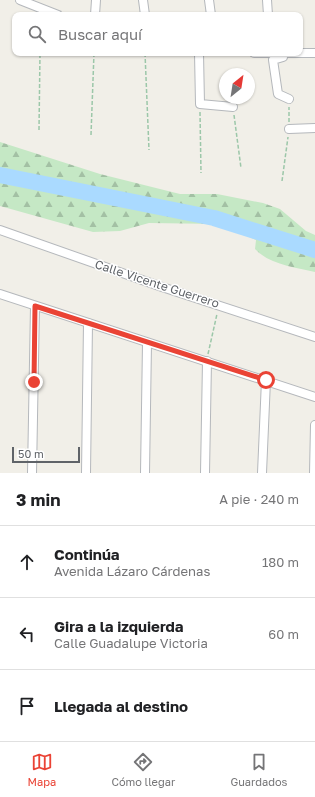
<!DOCTYPE html>
<html lang="es">
<head>
<meta charset="utf-8">
<style>
  :root { --surface:#fff; --page:#f6f6f6; --text:#202124; --muted:#757577; --line:#e0e0e0; --accent:#ea4335 }
  body { margin:0; font-family:"Golos Text",sans-serif; background:var(--page); color:var(--text) }
  .compass { position:absolute; left:219px; top:68px; width:36px; height:36px; border-radius:50%; background:var(--surface); box-shadow:0 1px 3px #0004; rotate:30deg }
  .scale { position:absolute; left:12px; bottom:10px; width:68px; box-sizing:border-box; padding-left:4px; border:2px solid #5f6368; border-top:0; font-size:11px; line-height:14px; white-space:nowrap; color:#5f6368; -webkit-text-stroke:3px #fff; paint-order:stroke }
  .stop { position:absolute; width:12px; height:12px; margin:-9px; border:3px solid #ea4335; border-radius:50%; background:#fff }
  .stop.end { background:#ea4335; border-color:#fff; box-shadow:0 1px 4px #0008 }
  .list { margin:0; padding:0; list-style:none }
  h2 { display:flex; justify-content:space-between; align-items:center; height:52px; margin:0; padding:0 16px; font-size:17px }
  h2 small { font-size:13px; font-weight:400; color:var(--muted) }
  .list li { display:grid; grid-template-columns:26px 1fr auto; gap:12px; align-items:center; box-sizing:border-box; height:72px; padding:0 16px; border-top:1px solid var(--line) }
  .list b { display:block; font-size:15px; white-space:nowrap }
  .list p { margin:0; font-size:13px; white-space:nowrap; color:var(--muted) }
  .list em { font-size:13px; font-style:normal; color:var(--muted) }
  .icon { flex:none; width:22px; height:22px; fill:none; stroke:currentColor; stroke-width:2; stroke-linecap:round; stroke-linejoin:round }
  .map { position:relative; flex:none; width:315px; height:473px; overflow:hidden }
  .search { position:absolute; background:var(--surface); box-shadow:0 1px 3px #0004; left:12px; right:12px; top:12px; height:44px; display:flex; align-items:center; gap:10px; box-sizing:border-box; padding:0 14px; border-radius:8px; color:var(--muted); font-size:15px }
  .sheet { height:268px; background:var(--surface) }
  nav { display:flex; justify-content:space-around; align-items:center; box-sizing:border-box; height:56px; border-top:1px solid var(--line); background:var(--surface); font-size:11px; color:var(--muted) }
  nav a { display:grid; justify-items:center; gap:2px }
  nav .on { color:var(--accent) }
  .map>svg:first-child { display:block }
  .forest { fill:url(#forest-firs) }
  .lines { fill:none; stroke-linecap:round; stroke-linejoin:round }
  .river { stroke:#aadaff; stroke-width:16 }
  .street-casing { stroke:#b5b8bc; stroke-width:10 }
  .path { stroke:#9cc7a9; stroke-width:1.5; stroke-dasharray:4 2; stroke-linecap:butt }
  .street { stroke:#fff; stroke-width:8 }
  .route { stroke:#ea4335; stroke-width:5 }
  .labels { text-anchor:middle; stroke-width:3; stroke-linejoin:round; paint-order:stroke }
  .street-label { font-size:12px; fill:#5f6368; stroke:#fff }
</style>
</head>
<body>
<div class="map">
<svg width="315" height="473" viewBox="0 0 315 473">
  <defs>
    <pattern id="forest-firs" width="22" height="20" patternUnits="userSpaceOnUse"><rect width="22" height="20" fill="#c5e8c5"/><path d="M5 1l3.5 6h-7zM16 11l3.5 6h-7z" fill="#a3c0a4"/></pattern>
  </defs>
  <rect width="100%" height="100%" fill="#f1efe8"/>
  <!-- forest -->
  <path class="forest" d="M0 142 100 174 180 194H217L263 203 280 209 306 231 315 235V272C295 267 270 265 255 249L256 240 219 224 149 223 120 231 93 232 0 206Z"/>
  <g class="lines">
    <!-- river -->
    <polyline class="river" points="0,175 214,218 315,250"/>
    <!-- street casing -->
    <g class="street-casing">
      <g id="street">
        <polyline points="20,0 58,15"/>
        <polyline points="143,0 145,15"/>
        <polyline points="209,0 211,15"/>
        <polyline points="267,0 268,15"/>
        <polyline points="95,15 96,0"/>
        <polyline points="199,53 200,104 233,107"/>
        <polyline points="254,53 315,53"/>
        <polyline points="283,53 283,57 273,60 278,94 289,99"/>
        <polyline points="289,129 315,128"/>
        <polyline points="0,230 162,287 315,337"/>
        <polyline points="0,294 315,397"/>
        <polyline points="32,473 35,306"/>
        <polyline points="86,473 88,323"/>
        <polyline points="145,473 147,343"/>
        <polyline points="205,473 207,361"/>
        <polyline points="262,473 266,380"/>
        <polyline points="314,473 315,425"/>
      </g>
    </g>
    <!-- path -->
    <g class="path">
      <polyline points="145,53 149,150"/>
      <polyline points="200,112 201,173"/>
      <polyline points="234,115 241,168"/>
      <polyline points="289,122 289,107"/>
      <polyline points="39,130 40,53"/>
      <polyline points="91,135 94,53"/>
      <polyline points="282,181 288,137"/>
      <polyline points="208,354 217,314"/>
    </g>
    <!-- street -->
    <use href="#street" class="street"/>
  </g>
  <g class="lines">
    <!-- route -->
    <polyline class="route" points="34,382 35,306 266,380"/>
  </g>
  <g class="labels">
    <!-- street labels -->
    <g class="street-label">
      <text transform="translate(157 284) rotate(18)" y="4">Calle Vicente Guerrero</text>
    </g>
  </g>
</svg>
<svg class="compass" viewBox="-18 -18 36 36"><path d="M0-13l5 13h-10z" fill="#e53935"/><path d="M0 13l5-13h-10z" fill="#757577"/></svg>
<div class="scale">50 m</div>
<div class="stop" style="left:266px;top:380px"></div>
<div class="stop end" style="left:34px;top:382px"></div>
<div class="search"><svg class="icon" aria-label="search" viewBox="0 0 24 24"><circle cx="10" cy="10" r="6"/><path d="M15 15l6 6"/></svg>Buscar aquí</div>
</div>
<section class="sheet">
<h2>3 min<small>A pie · 240 m</small></h2>
<ul class="list">
<li><svg class="icon" aria-label="ahead" viewBox="0 0 24 24"><path d="M12 20V5M6 11l6-6 6 6"/></svg><div><b>Continúa</b><p>Avenida Lázaro Cárdenas</p></div><em>180 m</em></li>
<li><svg class="icon" aria-label="left" viewBox="0 0 24 24"><path d="M17 20v-9H6M10 6l-5 5 5 5"/></svg><div><b>Gira a la izquierda</b><p>Calle Guadalupe Victoria</p></div><em>60 m</em></li>
<li><svg class="icon" aria-label="arrive" viewBox="0 0 24 24"><path d="M6 21V4h12l-3 4 3 4H6"/></svg><div><b>Llegada al destino</b></div></li>
</ul>
</section>
<nav>
<a class="on"><svg class="icon" aria-label="map" viewBox="0 0 24 24"><path d="M3 6l6-2 6 2 6-2v14l-6 2-6-2-6 2zM9 4v14M15 6v14"/></svg>Mapa</a>
<a><svg class="icon" aria-label="directions" viewBox="0 0 24 24"><path d="M12 3l9 9-9 9-9-9zM9 14v-3h6M13 9l2 2-2 2"/></svg>Cómo llegar</a>
<a><svg class="icon" aria-label="saved" viewBox="0 0 24 24"><path d="M7 4h10v16l-5-4-5 4z"/></svg>Guardados</a>
</nav>
</body>
</html>
